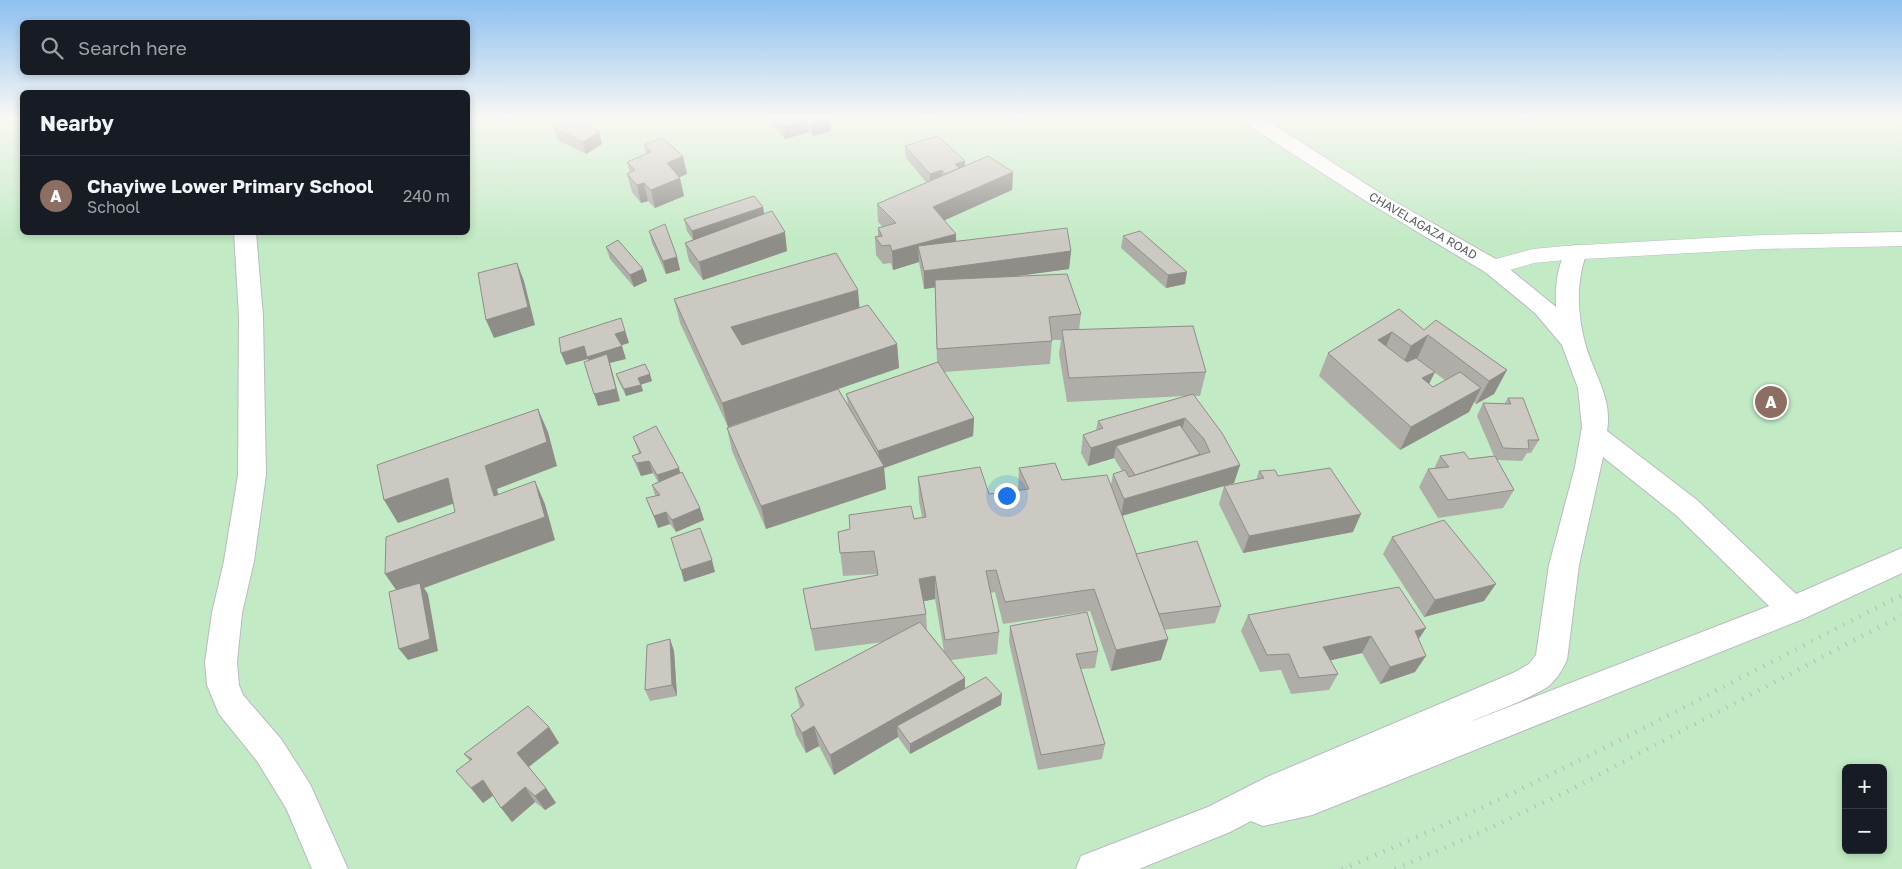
<!DOCTYPE html>
<html lang="en">
<head>
<meta charset="utf-8">
<style>
  :root { --surface:#171b24; --page:#20242c; --text:#f1f3f6; --muted:#9ea1a6; --line:#363941; --accent:#db2777 }
  body { margin:0; font-family:"Golos Text",sans-serif; background:var(--page); color:var(--text) }
  .controls { position:absolute; right:15px; bottom:15px; display:grid; overflow:hidden; border-radius:8px; box-shadow:0 2px 8px #0003 }
  .controls button { width:45px; height:45px; display:grid; place-items:center; padding:0; border:0; border-bottom:1px solid var(--line); background:var(--surface); color:var(--text); font:25px sans-serif }
  .you { position:absolute; left:1006px; top:495px; width:18px; height:18px; margin:-12px; border:4px solid #fff; border-radius:50%; background:#1a73e8; box-shadow:0 0 0 8px #1a73e833 }
  .badge { display:grid; place-items:center; width:32px; height:32px; border-radius:50%; background:var(--accent); color:#fff; font-size:16px; font-weight:700 }
  .pin { position:absolute; translate:-50% -50%; border:2px solid #fff; box-shadow:0 1px 5px #0006 }
  .list { margin:0; padding:0; list-style:none }
  h2 { display:flex; justify-content:space-between; align-items:center; height:65px; margin:0; padding:0 20px; font-size:21px }
  h2 small { font-size:16px; font-weight:400; color:var(--muted) }
  .list li { display:grid; grid-template-columns:32px 1fr auto; gap:15px; align-items:center; box-sizing:border-box; height:80px; padding:0 20px; border-top:1px solid var(--line) }
  .list b { display:block; font-size:19px; white-space:nowrap }
  .list p { margin:0; font-size:16px; white-space:nowrap; color:var(--muted) }
  .list em { font-size:16px; font-style:normal; color:var(--muted) }
  .icon { flex:none; width:28px; height:28px; fill:none; stroke:currentColor; stroke-width:2; stroke-linecap:round; stroke-linejoin:round }
  .map { position:relative; flex:none; width:1902px; height:869px; overflow:hidden }
  .search { position:absolute; background:var(--surface); box-shadow:0 2px 8px #0003; left:20px; top:20px; width:450px; height:55px; display:flex; align-items:center; gap:12px; box-sizing:border-box; padding:0 18px; border-radius:8px; color:var(--muted); font-size:19px }
  .panel { position:absolute; background:var(--surface); box-shadow:0 2px 8px #0003; left:20px; top:90px; width:450px; height:145px; border-radius:8px }
  .map>svg:first-child { display:block }
  .green { fill:#c2eac4; fill-rule:evenodd }
  .lines { fill:none; stroke-linecap:round; stroke-linejoin:round }
  .street-casing { stroke:#b9bbc1; stroke-width:2 }
  .secondary-casing { stroke:#bcbec5; stroke-width:1 }
  .street { fill:#fff; fill-rule:evenodd }
  .secondary { fill:#fff; fill-rule:evenodd }
  .rail { stroke:#b7b8b9; stroke-width:4.5; stroke-dasharray:1 8; stroke-linecap:butt }
  .wall { fill:#afada8; fill-rule:evenodd }
  .shaded-wall { fill:#8f8d88 }
  .building { fill:#ccc9c3; stroke:#8f8d88 }
  .labels { text-anchor:middle; stroke-width:5; stroke-linejoin:round; paint-order:stroke }
  .far-street-label { font-size:12px; fill:#5e6168; stroke:#fff }
</style>
</head>
<body>
<div class="map">
<svg width="1902" height="869" viewBox="0 0 1902 869">
  <rect width="100%" height="100%" fill="#f1efe6"/>
  <!-- green -->
  <path class="green" d="M0 119H22V232H468V119H1902V869H0ZM1846 768H1883V850H1846Z"/>
  <g class="lines">
    <!-- street casing -->
    <g class="street-casing">
      <g id="street">
        <path d="M1242 119H1265L1383 195 1501 262 1556 307C1555 287 1557 265 1568 247L1576 245 1584 247 1587 252C1576 281 1577 313 1585 343 1593 373 1613 398 1607 431L1697 500 1796 594 1902 548V573L1803 619 1312 815 1263 826 1251 821 1230 832 1139 869H1076L1081 856 1208 807 1267 777 1513 673 1529 664 1536 655 1549 565 1575 467 1582 427 1578 388 1562 345 1535 313 1485 272 1369 203 1245 123ZM1603 457 1677 516 1769 606 1470 722C1489 713 1539 696 1552 683 1558 677 1563 668 1567 660L1579 565Z"/>
        <polygon points="234,232 256,232 263,317 266,475 254,561 242,613 237,662 239,685 243,695 281,739 310,784 348,869 312,869 286,808 257,761 219,714 207,685 205,662 212,613 224,561 238,475 239,317"/>
      </g>
    </g>
    <!-- secondary casing -->
    <g class="secondary-casing">
      <polygon id="secondary" points="1902,232 1902,246 1762,249 1565,260 1534,263 1493,275 1485,272 1481,267 1485,262 1533,249 1565,246 1762,235"/>
    </g>
    <!-- street -->
    <use href="#street" class="street"/>
    <!-- secondary -->
    <use href="#secondary" class="secondary"/>
    <!-- rail -->
    <g class="rail">
      <path d="M1342 869C1535 790 1716 689 1902 595"/>
      <polyline points="1395,869 1479,833 1562,794 1902,615"/>
    </g>
  </g>
  <!-- wall -->
  <g class="wall">
    <polygon points="770,119 830,119 831,131 813,136 809,132 785,139 771,124"/>
    <polygon points="554,128 599,132 602,144 586,154 558,140"/>
    <polygon points="644,145 687,174 679,177 684,196 655,208 648,201 641,203 632,192 627,174 630,173 627,162 646,154"/>
    <path d="M905 146 965 166 1013 172 1012 190 944 220 956 242 1071 251 1069 269 1016 276 1081 314 1079 330 1206 372 1200 396H1194L1240 465 1234 483 1122 516 1136 554 1221 606 1215 623 1164 630 1161 660 1111 671 1090 611 1003 624 995 592 990 593 999 632 997 654 951 660 965 678V689L1001 705 910 754 898 737 834 775 819 746 806 753 796 735 791 715 800 708 795 688 883 642 815 651 803 589 876 575V574L843 576 838 532 922 517 919 501 918 477 989 494 1018 490 1019 468 1062 480 1111 485 1113 474 1122 471 1114 458 1088 466 1081 453 1083 435 1096 430 1098 421 1185 396 1067 402 1059 354 1061 340H1052L1050 364 944 372 974 418 973 436 884 468 886 489 766 529 732 451 727 428 830 392 728 427 680 323 674 299 860 308 897 344 899 368 838 389 848 404 846 394 937 362 935 287 924 289 919 262 893 270 891 263 883 264 876 255 875 237 878 236V228L883 227 878 222 877 204 926 182 906 158ZM935 599 944 651 927 630 926 614 924 601Z"/>
    <polygon points="763,207 764,214 787,251 703,280 689,261 685,243 693,240 687,231 684,219"/>
    <polygon points="649,231 677,257 680,270 666,274 652,243"/>
    <polygon points="1123,236 1185,284 1166,288 1121,248"/>
    <polygon points="606,247 643,269 647,281 634,287 610,259"/>
    <path d="M1399 309 1424 330 1507 370 1494 394 1476 404 1474 402 1469 412 1400 450 1319 376 1328 353ZM1434 372 1445 380 1433 387 1429 384Z"/>
    <polygon points="616,374 652,381 641,384 643,391 626,396 618,380"/>
    <polygon points="1508,398 1539,440 1531,453 1527,453 1522,461 1497,460 1514,490 1503,508 1438,518 1419,487 1428,469 1434,469 1440,456 1469,459 1494,456 1477,416 1483,403 1505,403"/>
    <polygon points="633,437 680,473 700,508 704,520 676,532 670,524 658,528 646,498 655,496 652,485 658,482 653,473 641,476 637,468 632,456 639,453"/>
    <polygon points="1259,471 1278,476 1353,532 1243,553 1219,504 1224,486 1256,480"/>
    <polygon points="1392,537 1484,601 1424,617 1383,554"/>
    <polygon points="1248,615 1419,639 1415,672 1380,684 1362,653 1330,660 1338,674 1329,690 1291,694 1281,670 1260,672 1241,631"/>
    <polygon points="1010,626 1098,651 1095,668 1081,669 1105,744 1102,759 1038,770 1009,642"/>
    <polygon points="670,639 674,651 677,696 650,701 645,690"/>
    <polygon points="549,727 559,743 529,767 546,788 556,803 545,810 535,802 512,822 493,795 483,803 456,771 470,761 464,754"/>
  </g>
  <!-- shaded-wall -->
  <g class="shaded-wall">
    <polygon points="830,119 831,131 813,136 811,124"/>
    <polygon points="916,119 929,119 916,122"/>
    <polygon points="807,120 809,132 785,139 784,127"/>
    <polygon points="599,132 602,144 586,154 583,142"/>
    <polygon points="683,156 687,174 671,181 667,163"/>
    <polygon points="965,161 965,173 955,164"/>
    <polygon points="942,170 943,182 930,187 930,174"/>
    <polygon points="1013,172 1012,190 934,225 933,207"/>
    <polygon points="680,178 684,196 655,208 651,190"/>
    <polygon points="644,183 648,201 641,203 637,185"/>
    <polygon points="763,207 765,219 694,243 692,231"/>
    <polygon points="785,232 787,251 703,280 699,262"/>
    <polygon points="956,234 956,252 918,246 919,262 893,270 892,251"/>
    <polygon points="1071,251 1069,269 924,289 924,271"/>
    <polygon points="677,257 680,270 666,274 663,261"/>
    <polygon points="517,263 524,281 535,325 494,338 486,320"/>
    <polygon points="643,269 647,281 634,287 630,275"/>
    <polygon points="1187,272 1185,284 1166,288 1168,275"/>
    <polygon points="858,290 860,313 736,351 731,327"/>
    <polygon points="625,330 629,343 619,346 615,334"/>
    <polygon points="1392,332 1382,356 1378,340"/>
    <polygon points="1428,335 1417,359 1400,370 1411,346"/>
    <polygon points="897,344 899,368 728,427 722,403"/>
    <polygon points="584,346 622,346 626,359 610,363 620,401 598,406 594,394 591,369 588,359 566,365 561,353"/>
    <polygon points="1507,370 1494,394 1476,404 1489,381"/>
    <polygon points="1435,372 1423,396 1422,378"/>
    <polygon points="650,374 652,381 640,385 638,378"/>
    <polygon points="641,385 643,391 626,396 624,389"/>
    <polygon points="1481,388 1469,412 1400,450 1411,427"/>
    <polygon points="538,409 548,432 557,466 497,489 505,520 494,496 485,466"/>
    <polygon points="974,418 973,436 884,468 886,489 766,529 761,506 880,467 878,451"/>
    <polygon points="1185,418 1181,436 1116,446 1114,458 1088,466 1091,448"/>
    <polygon points="649,461 653,473 641,476 637,463"/>
    <polygon points="1240,465 1234,483 1121,516 1124,499"/>
    <polygon points="679,468 682,480 661,487 657,475"/>
    <polygon points="448,478 461,501 398,523 384,500"/>
    <polygon points="535,481 545,504 555,540 424,588 428,594 438,651 408,660 399,649 401,597 385,574"/>
    <polygon points="700,508 704,520 676,532 672,520"/>
    <polygon points="666,512 670,524 658,528 654,516"/>
    <polygon points="1361,514 1353,532 1243,553 1249,536"/>
    <polygon points="712,560 715,572 684,582 681,570"/>
    <polygon points="935,576 935,599 920,602 919,579"/>
    <polygon points="1496,584 1484,601 1424,617 1435,600"/>
    <polygon points="1426,628 1415,645 1415,631"/>
    <polygon points="1371,636 1362,653 1315,664 1323,647"/>
    <polygon points="670,639 674,651 677,696 672,685"/>
    <polygon points="1168,639 1161,660 1111,671 1116,650"/>
    <polygon points="1426,656 1415,672 1380,684 1390,667"/>
    <polygon points="965,678 965,698 897,726 898,737 834,775 830,755"/>
    <polygon points="1002,694 1001,705 910,754 910,744"/>
    <polygon points="814,726 819,746 806,753 802,733"/>
    <polygon points="549,727 559,743 527,768 517,753"/>
    <polygon points="483,780 494,795 483,803 471,788"/>
    <polygon points="525,787 535,802 512,822 501,808"/>
    <polygon points="546,788 556,803 545,810 535,796"/>
  </g>
  <!-- building -->
  <g class="building">
    <polygon points="572,119 573,119 599,132 583,142 554,128"/>
    <polygon points="776,119 830,119 811,124 807,120 784,127"/>
    <polygon points="938,136 965,161 955,164 959,168 945,174 942,170 930,174 905,146"/>
    <polygon points="662,138 683,156 667,163 680,178 651,190 644,183 637,185 627,174 635,170 627,162 651,152 644,145"/>
    <polygon points="988,156 1013,172 933,207 956,234 892,251 890,245 882,246 875,237 882,236 878,228 896,223 877,204"/>
    <polygon points="754,196 763,207 692,231 684,219"/>
    <polygon points="772,211 785,232 699,262 685,243"/>
    <polygon points="665,224 677,257 663,261 649,231"/>
    <polygon points="1067,228 1071,251 924,271 918,246"/>
    <polygon points="1140,231 1187,272 1168,275 1123,236"/>
    <polygon points="618,240 643,269 630,275 606,247"/>
    <polygon points="836,253 858,290 731,327 742,345 868,305 897,344 722,403 674,299"/>
    <polygon points="517,263 528,307 486,320 478,273"/>
    <polygon points="1067,274 1081,314 1049,317 1052,341 937,349 935,280"/>
    <polygon points="1399,309 1424,330 1436,320 1507,370 1489,381 1428,335 1411,346 1392,332 1378,340 1407,362 1416,358 1435,372 1422,378 1433,387 1460,372 1481,388 1411,427 1328,353"/>
    <polygon points="621,318 625,331 615,334 622,346 587,357 584,346 561,353 559,338"/>
    <polygon points="1193,326 1206,372 1069,378 1062,330"/>
    <polygon points="607,354 616,389 594,394 584,362"/>
    <polygon points="938,362 974,418 878,451 846,394"/>
    <polygon points="645,364 650,374 638,378 641,385 624,389 616,374"/>
    <polygon points="838,389 884,466 761,506 727,428"/>
    <polygon points="1193,394 1222,433 1240,465 1124,499 1113,474 1125,470 1129,477 1210,452 1204,439 1185,418 1091,448 1083,435 1103,428 1098,421"/>
    <polygon points="1508,398 1523,398 1539,440 1528,440 1529,449 1503,448 1483,403 1511,404"/>
    <polygon points="538,409 547,442 485,466 494,496 535,481 545,517 385,574 386,537 455,512 448,478 384,500 377,465"/>
    <polygon points="1180,425 1200,454 1135,475 1116,446"/>
    <polygon points="656,426 679,468 657,475 649,461 637,463 632,456 641,453 633,437"/>
    <polygon points="1464,452 1469,459 1495,456 1514,490 1448,500 1428,469 1449,467 1440,456"/>
    <polygon points="1055,463 1062,480 1107,475 1168,639 1116,650 1094,589 1005,602 996,570 986,571 999,632 945,640 935,576 919,579 926,614 811,629 803,589 878,575 874,551 840,553 838,532 850,529 849,515 911,506 914,519 926,517 918,477 980,467 989,494 1029,489 1019,468"/>
    <polygon points="1330,468 1361,514 1249,536 1224,486 1264,478 1259,471 1275,470 1278,476"/>
    <polygon points="682,472 700,508 672,520 666,512 654,516 646,498 660,495 652,485"/>
    <polygon points="1444,520 1496,584 1435,600 1392,537"/>
    <polygon points="700,528 712,560 681,570 671,538"/>
    <polygon points="1197,541 1221,606 1159,614 1136,554"/>
    <polygon points="420,583 430,639 399,649 389,592"/>
    <polygon points="1399,587 1426,628 1415,631 1426,656 1390,667 1371,636 1323,647 1338,674 1299,678 1289,654 1267,655 1248,615"/>
    <polygon points="1087,612 1098,651 1076,654 1105,744 1041,755 1010,626"/>
    <polygon points="920,622 965,678 830,755 814,726 802,733 791,715 804,705 795,688"/>
    <polygon points="670,639 672,685 645,690 647,645"/>
    <polygon points="986,677 1002,694 910,744 897,726"/>
    <polygon points="528,706 549,727 517,753 546,788 535,796 525,787 501,808 483,780 471,788 456,771 472,759 464,754"/>
  </g>
  <!-- sky -->
  <linearGradient id="sky" x2="0" y2="1"><stop stop-color="#8ec0f1"/><stop offset="0.49" stop-color="#f9f8f4"/><stop offset="1" stop-color="#f9f8f4" stop-opacity="0"/></linearGradient>
  <rect width="1902" height="241" fill="url(#sky)"/>
  <g class="labels">
    <!-- far-street labels -->
    <g class="far-street-label">
      <text transform="translate(1423 226) rotate(30)" y="4">CHAVELAGAZA ROAD</text>
    </g>
  </g>
</svg>
<div class="controls">
<button>+</button>
<button>−</button>
</div>
<div class="you"></div>
<div class="pin badge" style="left:1771px;top:402px;background:#8d6e63">A</div>
<div class="search"><svg class="icon" aria-label="search" viewBox="0 0 24 24"><circle cx="10" cy="10" r="6"/><path d="M15 15l6 6"/></svg>Search here</div>
<section class="panel">
<h2>Nearby<small></small></h2>
<ul class="list">
<li><span class="badge" style="background:#8d6e63">A</span><div><b>Chayiwe Lower Primary School</b><p>School</p></div><em>240 m</em></li>
</ul>
</section>
</div>
</body>
</html>
